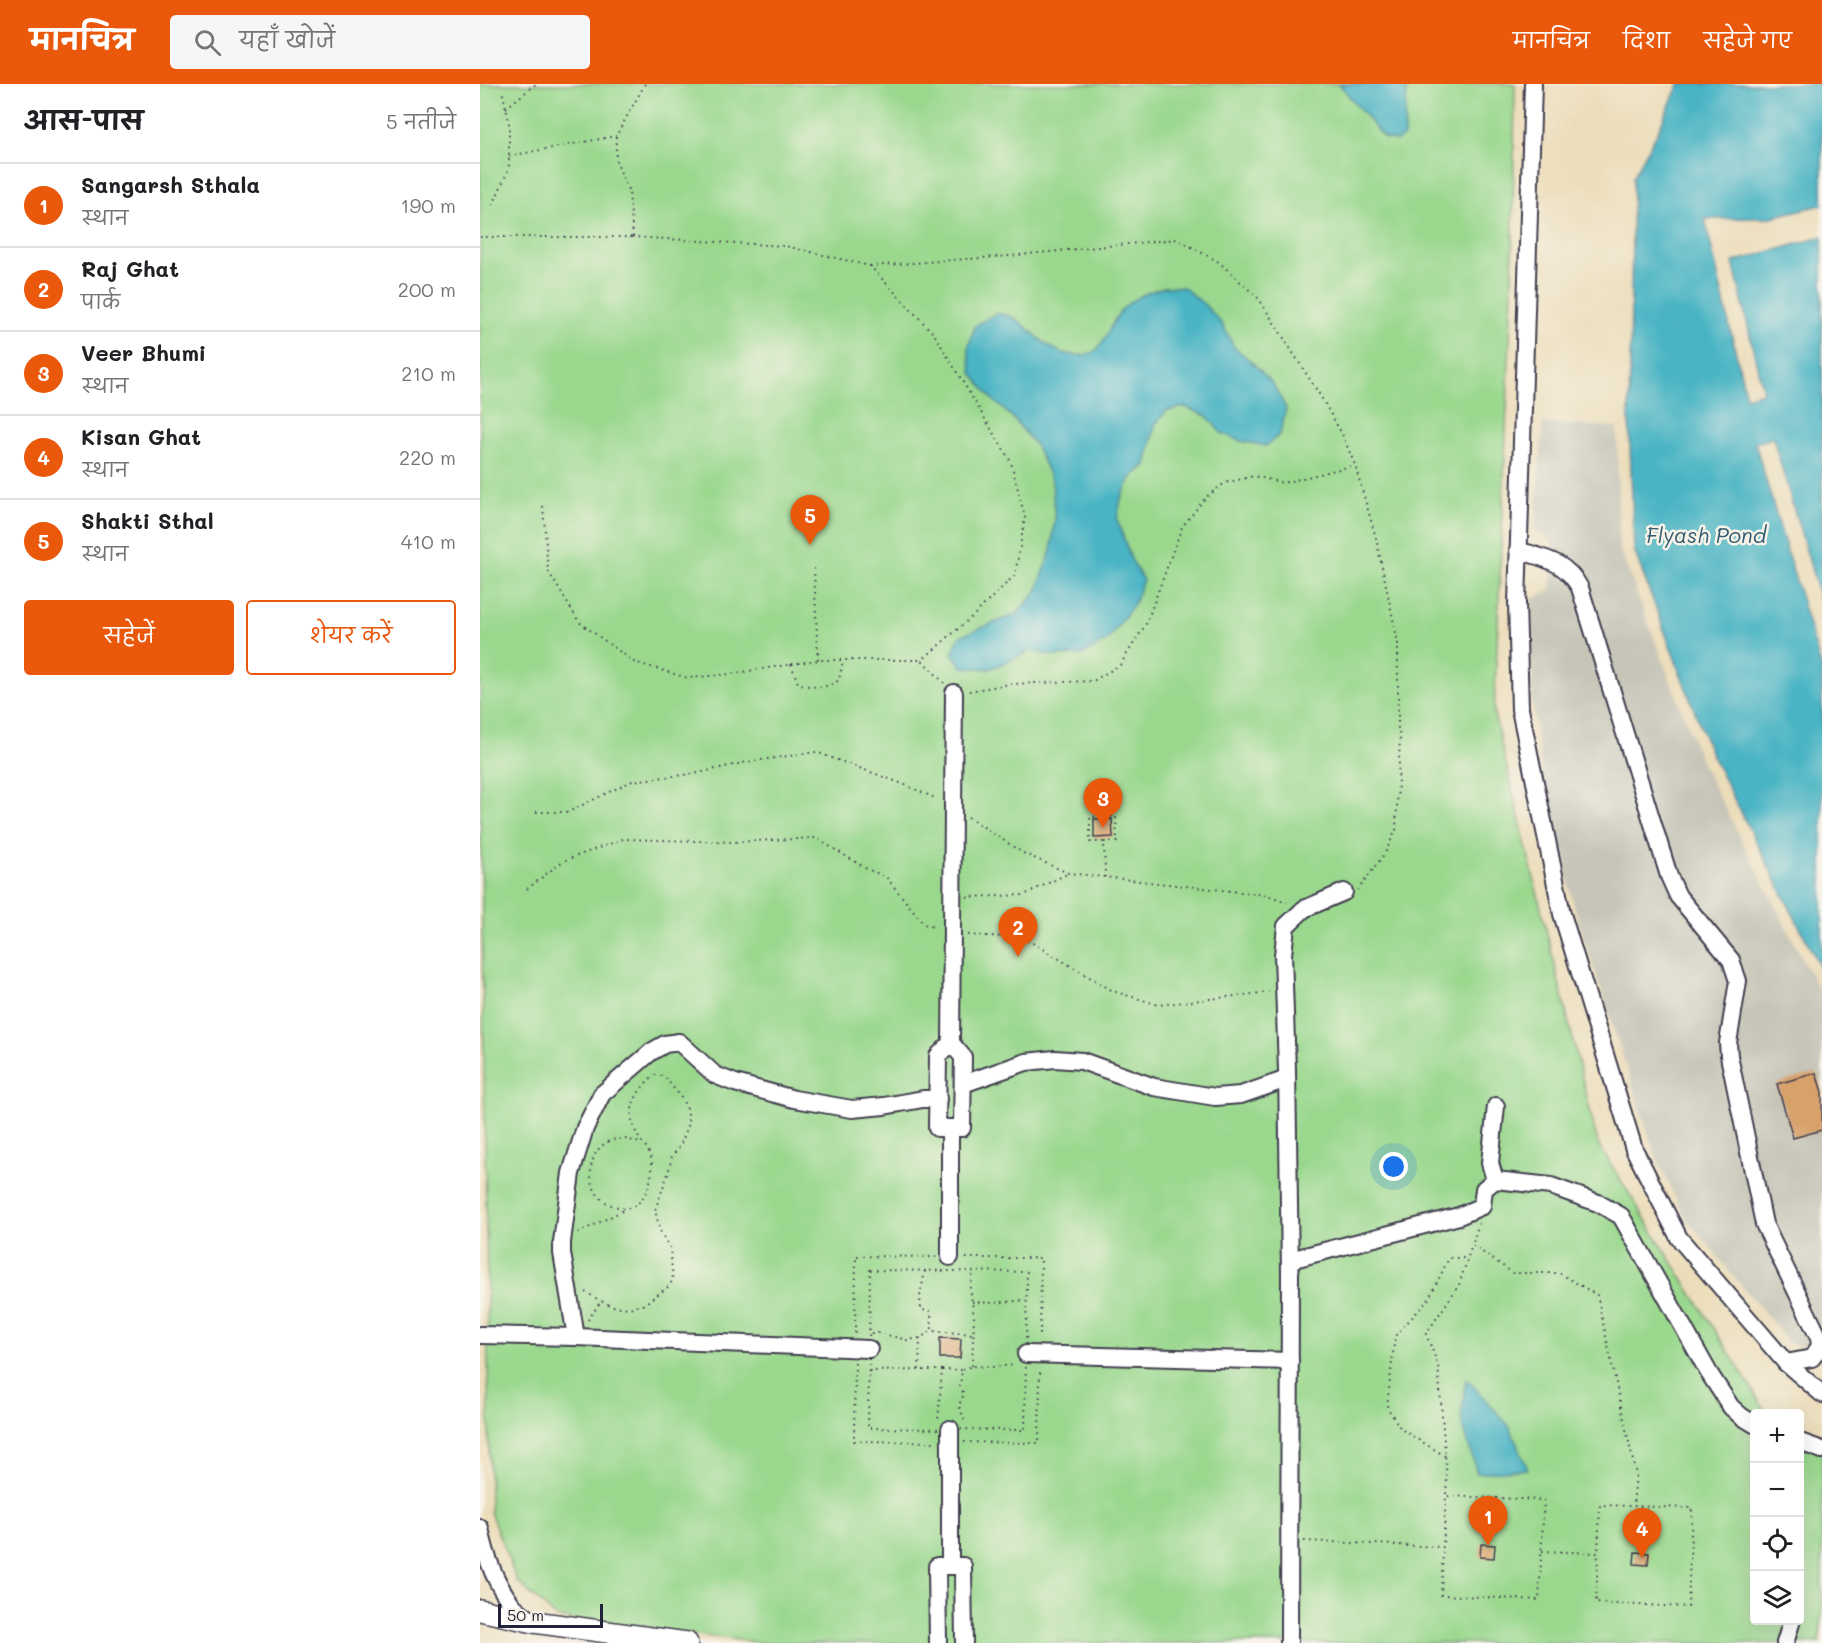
<!DOCTYPE html>
<html lang="hi">
<head>
<meta charset="utf-8">
<style>
  :root { --surface:#fff; --page:#f6f6f6; --text:#202124; --muted:#757577; --line:#e0e0e0; --accent:#ea580c }
  body { margin:0; font-family:Mali,"Playpen Sans Deva",sans-serif; background:var(--page); color:var(--text) }
  .controls { position:absolute; right:18px; bottom:18px; display:grid; overflow:hidden; border-radius:6px; box-shadow:0 6px 24px #0002 }
  .controls button { width:54px; height:54px; display:grid; place-items:center; padding:0; border:0; border-bottom:2px solid var(--line); background:var(--surface); color:var(--text); font:30px sans-serif }
  .scale { position:absolute; left:18px; bottom:15px; width:105px; box-sizing:border-box; padding-left:6px; border:3px solid #22223b; border-top:0; font-size:16px; line-height:21px; white-space:nowrap; color:#22223b; -webkit-text-stroke:4px #f7f3e8; paint-order:stroke }
  .you { position:absolute; left:914px; top:1083px; width:21px; height:21px; margin:-15px; border:4px solid #fff; border-radius:50%; background:#1a73e8; box-shadow:0 0 0 9px #1a73e833 }
  .badge { display:grid; place-items:center; width:39px; height:39px; border-radius:50%; background:var(--accent); color:#fff; font-size:20px; font-weight:700 }
  .pin { position:absolute; translate:-50% -50px; filter:drop-shadow(0 2px 3px #0008) }
  .pin::after { content:''; position:absolute; top:32px; width:21px; height:18px; background:inherit; clip-path:polygon(0 0,100% 0,50% 100%) }
  .list { margin:0; padding:0; list-style:none }
  h2 { display:flex; justify-content:space-between; align-items:center; height:78px; margin:0; padding:0 24px; font-size:26px }
  h2 small { font-size:20px; font-weight:400; color:var(--muted) }
  .list li { display:grid; grid-template-columns:39px 1fr auto; gap:18px; align-items:center; box-sizing:border-box; height:84px; padding:0 24px; border-top:2px solid var(--line) }
  .list b { display:block; font-size:22px; white-space:nowrap }
  .list p { margin:0; font-size:20px; white-space:nowrap; color:var(--muted) }
  .list em { font-size:20px; font-style:normal; color:var(--muted) }
  .actions { display:flex; gap:12px; padding:18px 24px }
  .actions a { flex:1; padding:14px 0; border:2px solid var(--accent); border-radius:6px; text-align:center; font-size:21px; color:var(--accent) }
  .actions .main { background:var(--accent); color:#fff }
  .icon { flex:none; width:33px; height:33px; fill:none; stroke:currentColor; stroke-width:2; stroke-linecap:round; stroke-linejoin:round }
  .map { position:relative; flex:none; width:1342px; height:1559px; overflow:hidden }
  header { display:flex; align-items:center; gap:36px; box-sizing:border-box; height:84px; padding:0 30px; background:var(--accent); color:#fff }
  header strong { font-size:28px }
  nav { display:flex; gap:33px; margin-inline-start:auto; font-size:21px }
  .search { width:420px; height:54px; background:var(--page); display:flex; align-items:center; gap:15px; box-sizing:border-box; padding:0 21px; border-radius:6px; color:var(--muted); font-size:22px }
  main { display:flex }
  aside { flex:1; background:var(--surface) }
  .map>svg:first-child { display:block }
  .industrial { fill:#c6c5b8 }
  .green { fill:#99d88d; stroke:#5e7d64; stroke-width:1.5 }
  .water { fill:#48b4c4; stroke:#356b80; stroke-width:1.5 }
  .building { fill:#d8a16a }
  .lines { fill:none; stroke-linecap:round; stroke-linejoin:round }
  .minor-casing { stroke:#403e4e; stroke-width:20 }
  .major-casing { stroke:#403e4e; stroke-width:24 }
  .path { stroke:#403e4e; stroke-width:2; stroke-dasharray:1.5 4.5; stroke-linecap:butt }
  .minor { stroke:#fff; stroke-width:16 }
  .major { stroke:#fff; stroke-width:21 }
  .labels { text-anchor:middle; stroke-width:5; stroke-linejoin:round; paint-order:stroke }
  .water-label { font-size:21px; font-style:italic; fill:#315c72; stroke:#f7f3e8 }
</style>
</head>
<body>
<header>
<strong>मानचित्र</strong>
<div class="search"><svg class="icon" aria-label="search" viewBox="0 0 24 24"><circle cx="10" cy="10" r="6"/><path d="M15 15l6 6"/></svg>यहाँ खोजें</div>
<nav><a>मानचित्र</a><a>दिशा</a><a>सहेजे गए</a></nav>
</header>
<main>
<aside>
<h2>आस-पास<small>5 नतीजे</small></h2>
<ul class="list">
<li><span class="badge">1</span><div><b>Sangarsh Sthala</b><p>स्थान</p></div><em>190 m</em></li>
<li><span class="badge">2</span><div><b>Raj Ghat</b><p>पार्क</p></div><em>200 m</em></li>
<li><span class="badge">3</span><div><b>Veer Bhumi</b><p>स्थान</p></div><em>210 m</em></li>
<li><span class="badge">4</span><div><b>Kisan Ghat</b><p>स्थान</p></div><em>220 m</em></li>
<li><span class="badge">5</span><div><b>Shakti Sthal</b><p>स्थान</p></div><em>410 m</em></li>
</ul>
<div class="actions"><a class="main">सहेजें</a><a>शेयर करें</a></div>
</aside>
<div class="map">
<svg width="1342" height="1559" viewBox="0 0 1342 1559">
  <rect width="100%" height="100%" fill="#f7f3e8"/>
  <filter id="ink" filterUnits="userSpaceOnUse"><feTurbulence type="fractalNoise" baseFrequency=".0167" numOctaves="2"/><feDisplacementMap in="SourceGraphic" scale="12" xChannelSelector="R" yChannelSelector="G"/><feConvolveMatrix kernelMatrix="1 2 1 2 8 2 1 2 1" color-interpolation-filters="sRGB"/></filter>
  <filter id="wash" filterUnits="userSpaceOnUse"><feTurbulence type="fractalNoise" baseFrequency=".008" numOctaves="4" result="noise"/><feDisplacementMap in="SourceGraphic" scale="24" xChannelSelector="R" yChannelSelector="G"/><feGaussianBlur stdDeviation="1.35" result="paint"/><feColorMatrix in="noise" values="0 0 0 0 0 0 0 0 0 0 0 0 0 0 0 0 0 1.4 0 .05"/><feComposite in="paint" operator="in"/></filter>
  <g filter="url(#wash)">
    <rect width="100%" height="100%" fill="#ecddba"/>
    <!-- industrial -->
    <polygon class="industrial" points="1063,339 1137,343 1139,463 1222,679 1342,913 1342,1268 1309,1259 1205,1133 1176,1073 1098,836 1065,710 1052,617 1051,516 1071,505 1072,458 1055,446"/>
    <!-- green -->
    <polygon class="green" points="0,0 1035,0 1032,205 1014,630 1118,1060 1287,1329 1274,1330 1274,1536 1320,1536 1320,1351 1342,1364 1342,1533 1339,1559 283,1559 77,1534 37,1497 10,1428 0,686"/>
    <!-- water -->
    <g class="water">
      <polygon points="859,0 927,0 924,52 917,57 904,54"/>
      <polygon points="1199,0 1342,0 1342,121 1287,134 1225,135 1266,313 1283,308 1253,178 1342,153 1342,521 1293,354 1275,359 1342,585 1342,887 1230,668 1154,466 1149,334 1153,93 1179,45"/>
      <path d="M684 203H703L725 221 742 240 754 263 773 279 793 300 806 324 800 350 786 362 760 357 741 349 727 332 705 323 686 327 675 341 666 381 651 394 641 414 637 435 651 475 663 496 654 520 627 557 602 571 575 572 550 567 510 585 482 583 472 569 480 552 537 530 557 507 571 467 575 435 572 397 556 362 533 334 512 315 492 289 488 264 495 242 516 229C522 231 529 231 534 234 551 244 564 264 584 269 624 280 622 252 640 228 651 214 668 208 684 203Z"/>
      <polygon points="986,1294 1029,1342 1048,1385 997,1389 981,1335"/>
    </g>
    <g id="blocks">
      <!-- building -->
      <g class="building">
        <polygon points="614,735 632,735 633,753 614,754"/>
        <polygon points="1336,989 1342,1008 1342,1046 1313,1054 1297,1000"/>
        <polygon points="460,1254 481,1255 480,1274 460,1274"/>
        <polygon points="1001,1460 1015,1461 1014,1474 1000,1473"/>
        <polygon points="1155,1468 1169,1469 1168,1481 1154,1480"/>
      </g>
    </g>
  </g>
  <g filter="url(#ink)">
    <use href="#blocks" fill-opacity="0" stroke="#403e4e" stroke-width="1.5"/>
    <g class="lines">
      <!-- minor casing -->
      <g class="minor-casing">
        <g id="minor">
          <polyline points="1053,0 1037,519 1040,625 1082,830 1154,1065 1199,1154 1306,1279 1342,1310"/>
          <path d="M1038 466C1066 475 1085 477 1100 504L1189 792 1198 812 1251 876 1258 897 1248 959 1249 972 1284 1140 1339 1254 1340 1262 1332 1274 1306 1279"/>
          <polyline points="471,959 474,609"/>
          <polygon points="471,959 483,973 482,1044 457,1044 458,972"/>
          <polyline points="483,1000 546,978 575,975 602,977 674,1003 735,1013 761,1011 807,995"/>
          <polyline points="470,1044 470,1173"/>
          <polyline points="1015,1096 1010,1079 1016,1022"/>
          <polyline points="810,1176 979,1132 1002,1122 1004,1105 1015,1096 1071,1102 1118,1119 1141,1132 1229,1289 1251,1323 1261,1332 1274,1340"/>
          <polyline points="0,1251 96,1253 389,1265"/>
          <polyline points="96,1253 82,1169 82,1158 91,1089 105,1044 122,1010 171,968 185,960 199,958 235,991 255,999 314,1015 372,1025 404,1022 443,1015 458,1015"/>
          <polyline points="546,1270 810,1277"/>
          <polyline points="470,1345 470,1482"/>
          <polyline points="1320,1358 1342,1366"/>
          <path d="M0 1444C5 1470 14 1497 31 1519 36 1526 45 1531 52 1537"/>
          <polyline points="458,1559 457,1482 483,1482 484,1559"/>
          <polyline points="809,1559 810,1188 807,986 803,871 806,842 824,825 864,808"/>
          <polyline points="1305,1559 1312,1536"/>
        </g>
      </g>
      <!-- major casing -->
      <g class="major-casing">
        <polyline id="major" points="0,1526 54,1538 207,1559"/>
      </g>
      <!-- path -->
      <g class="path">
        <polyline points="165,0 136,52 136,77 149,108 153,153 305,162 390,182 454,250 531,378 545,434 535,491 495,530 442,576 464,599"/>
        <polyline points="26,24 56,0"/>
        <polyline points="29,72 136,52"/>
        <polyline points="13,121 29,84 29,38 22,6"/>
        <polyline points="0,153 153,153"/>
        <polyline points="390,182 529,172 697,155 739,178 779,215 841,313 862,350 875,381 896,454 918,559 918,644 920,653 916,746 905,769 878,806"/>
        <polyline points="63,422 68,487 99,538 154,578 208,594 250,590 338,576 442,576"/>
        <polyline points="334,484 338,576"/>
        <path d="M311 580 318 599C331 604 347 605 359 596L363 577"/>
        <polyline points="489,607 530,600 613,597 640,581 666,540 702,443 726,413 745,399 774,392 803,399 875,381"/>
        <polyline points="56,728 88,728 152,697 218,689 267,678 336,668 423,700 457,715"/>
        <polyline points="488,733 543,769 588,789 787,811 807,818"/>
        <polyline points="624,758 637,758 636,732 610,733 610,758 624,758 625,793"/>
        <polyline points="47,805 83,777 143,755 253,758 336,754 387,785 406,793 444,840 456,844"/>
        <polyline points="487,813 544,811 587,790"/>
        <polyline points="488,851 544,854 633,907 679,921 789,908"/>
        <polyline points="999,1139 992,1161 1033,1189 1079,1189 1117,1211 1156,1391 1153,1422"/>
        <polyline points="98,1149 144,1126"/>
        <polyline points="486,1174 561,1174 560,1255"/>
        <polygon points="390,1186 547,1188 545,1346 388,1344"/>
        <polyline points="445,1187 440,1212 441,1226 451,1227 452,1247"/>
        <polyline points="105,1208 121,1217"/>
        <polyline points="492,1218 514,1219 546,1216"/>
        <path d="M108 1236 121 1217 132 1222 148 1224 163 1221 188 1203 193 1196 190 1164 180 1147 175 1126 188 1090 192 1072 200 1062 208 1042V1026L200 1012 184 992 174 991C155 1009 144 1027 158 1052 161 1058 166 1062 169 1068 176 1081 170 1110 158 1119 155 1122 149 1124 145 1125 139 1123 132 1122 127 1119 102 1105 106 1057 139 1055 147 1054 154 1058 162 1059"/>
        <polyline points="375,1249 376,1172 456,1173"/>
        <polyline points="391,1249 399,1249 427,1256 440,1254 452,1247 493,1250"/>
        <polyline points="440,1254 439,1286 462,1286 458,1337"/>
        <polyline points="375,1279 374,1357 455,1358"/>
        <polyline points="492,1282 494,1233 490,1204 493,1187"/>
        <polyline points="462,1286 482,1286"/>
        <polyline points="389,1287 439,1286"/>
        <polyline points="484,1336 479,1321 484,1310 480,1303 482,1286 492,1282 513,1283 536,1281"/>
        <polyline points="484,1358 559,1359 560,1287"/>
        <polyline points="965,1372 921,1345 907,1323 915,1252 948,1216 969,1174 987,1174"/>
        <polyline points="966,1410 967,1396 958,1280 946,1250 979,1201 992,1161"/>
        <polyline points="824,1457 963,1463 966,1412 1064,1416 1059,1516 961,1511 963,1463"/>
        <polyline points="1062,1467 1118,1469 1120,1421 1212,1424 1208,1523 1116,1519 1118,1469"/>
      </g>
      <!-- minor -->
      <use href="#minor" class="minor"/>
      <!-- major -->
      <use href="#major" class="major"/>
    </g>
  </g>
  <g class="labels">
    <!-- water labels -->
    <g class="water-label">
      <text x="1226" y="459">Flyash Pond</text>
    </g>
  </g>
</svg>
<div class="controls">
<button>+</button>
<button>−</button>
<button><svg class="icon" aria-label="locate" viewBox="0 0 24 24"><circle cx="12" cy="12" r="6"/><path d="M12 2v4M12 18v4M2 12h4M18 12h4"/></svg></button>
<button><svg class="icon" aria-label="layers" viewBox="0 0 24 24"><path d="M12 4l9 5-9 5-9-5zM3 14l9 5 9-5"/></svg></button>
</div>
<div class="scale">50 m</div>
<div class="you"></div>
<div class="pin badge" style="left:1008px;top:1462px">1</div>
<div class="pin badge" style="left:538px;top:873px">2</div>
<div class="pin badge" style="left:623px;top:744px">3</div>
<div class="pin badge" style="left:1162px;top:1474px">4</div>
<div class="pin badge" style="left:330px;top:461px">5</div>
</div>
</main>
</body>
</html>
